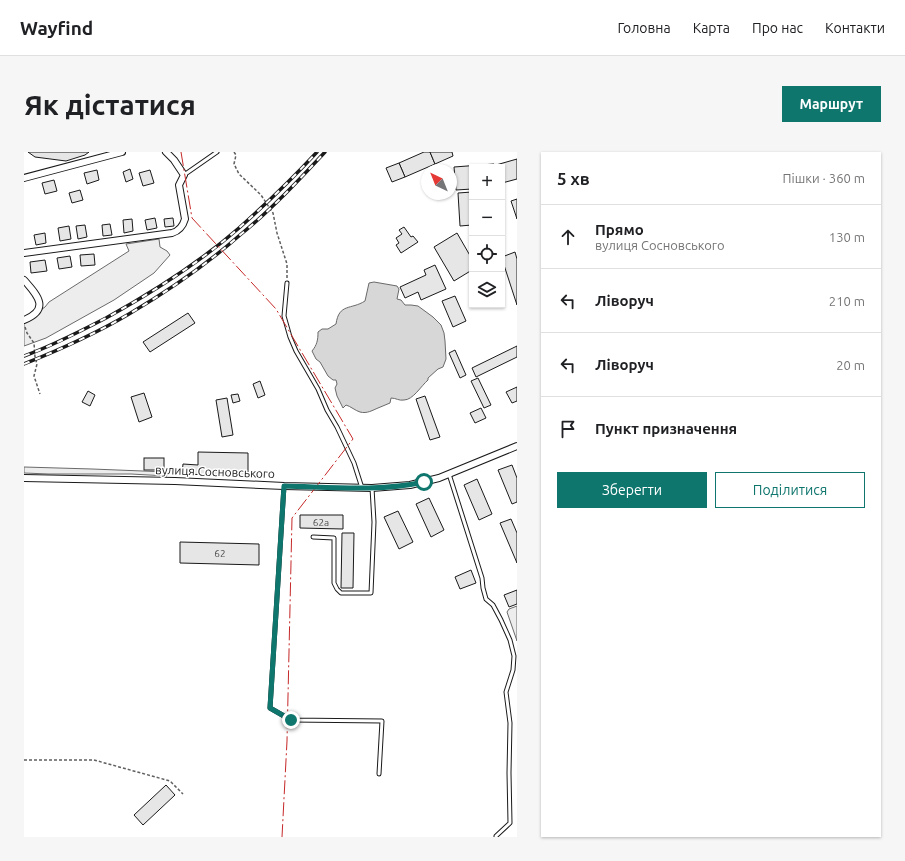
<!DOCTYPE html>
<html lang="uk">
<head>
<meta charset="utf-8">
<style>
  :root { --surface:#fff; --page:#f6f6f6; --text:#202124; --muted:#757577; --line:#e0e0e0; --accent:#0f766e }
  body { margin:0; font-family:Ubuntu,sans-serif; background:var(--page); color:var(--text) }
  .controls { position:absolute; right:12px; top:12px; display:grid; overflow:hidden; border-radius:0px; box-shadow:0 1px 3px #0004 }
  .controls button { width:36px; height:36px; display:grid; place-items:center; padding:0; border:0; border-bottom:1px solid var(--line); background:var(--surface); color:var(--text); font:20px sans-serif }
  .compass { position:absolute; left:397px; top:12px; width:36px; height:36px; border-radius:50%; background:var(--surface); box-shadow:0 1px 3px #0004; rotate:317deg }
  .stop { position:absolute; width:12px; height:12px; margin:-9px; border:3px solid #0f766e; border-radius:50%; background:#fff }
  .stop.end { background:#0f766e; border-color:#fff; box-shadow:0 1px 4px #0008 }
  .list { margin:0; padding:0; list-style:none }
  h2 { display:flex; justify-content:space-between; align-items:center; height:52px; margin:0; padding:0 16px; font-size:17px }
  h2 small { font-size:13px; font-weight:400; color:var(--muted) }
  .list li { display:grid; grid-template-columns:26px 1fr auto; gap:12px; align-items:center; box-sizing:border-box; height:64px; padding:0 16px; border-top:1px solid var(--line) }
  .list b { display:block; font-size:15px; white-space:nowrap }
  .list p { margin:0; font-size:13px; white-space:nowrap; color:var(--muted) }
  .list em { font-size:13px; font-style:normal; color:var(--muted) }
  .actions { display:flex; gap:8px; padding:12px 16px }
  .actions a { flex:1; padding:9px 0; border:1px solid var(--accent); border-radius:0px; text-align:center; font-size:14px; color:var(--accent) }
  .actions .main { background:var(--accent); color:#fff }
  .icon { flex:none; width:22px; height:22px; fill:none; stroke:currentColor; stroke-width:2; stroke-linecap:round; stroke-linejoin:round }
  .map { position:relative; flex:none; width:493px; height:685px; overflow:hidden; border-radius:0px }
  header { display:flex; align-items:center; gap:24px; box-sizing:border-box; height:56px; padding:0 20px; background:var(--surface); border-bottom:1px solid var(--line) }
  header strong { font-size:19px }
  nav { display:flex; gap:22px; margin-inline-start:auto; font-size:14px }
  .intro { display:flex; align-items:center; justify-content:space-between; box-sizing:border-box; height:96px; padding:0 24px }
  h1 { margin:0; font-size:28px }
  .button { padding:10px 18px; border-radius:0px; background:var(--accent); color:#fff; font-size:14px; font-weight:700 }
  main { display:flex; gap:24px; padding:0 24px }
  aside { flex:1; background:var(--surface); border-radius:0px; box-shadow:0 1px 3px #0004 }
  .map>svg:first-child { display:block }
  .built { fill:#ededed; stroke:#6a6a6a }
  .water { fill:#d7d7d7; stroke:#6a6a6a }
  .building { fill:#e6e6e6; stroke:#1a1a1a }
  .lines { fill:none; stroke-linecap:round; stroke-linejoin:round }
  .lane-casing { stroke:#1a1a1a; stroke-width:5 }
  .street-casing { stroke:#1a1a1a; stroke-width:8 }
  .path { stroke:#5f5f5f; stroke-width:1.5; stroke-dasharray:3 2; stroke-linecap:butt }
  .lane { stroke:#fff; stroke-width:3 }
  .street { stroke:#fff; stroke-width:6 }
  .rail-casing { stroke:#1a1a1a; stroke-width:3.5 }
  .rail { stroke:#fff; stroke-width:2; stroke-dasharray:6; stroke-linecap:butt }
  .power { stroke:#c62828; stroke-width:1; stroke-dasharray:14 3 2 3; stroke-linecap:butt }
  .route { stroke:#0f766e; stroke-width:5 }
  .labels { text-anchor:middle; stroke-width:3; stroke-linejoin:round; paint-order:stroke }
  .number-label { font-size:10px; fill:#4d4d4d }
  .street-label { font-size:12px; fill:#1a1a1a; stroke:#fff }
</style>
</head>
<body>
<header>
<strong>Wayfind</strong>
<nav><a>Головна</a><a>Карта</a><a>Про нас</a><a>Контакти</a></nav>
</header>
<div class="intro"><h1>Як дістатися</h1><a class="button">Маршрут</a></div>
<main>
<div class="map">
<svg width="493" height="685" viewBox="0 0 493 685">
  <rect width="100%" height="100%" fill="#fff"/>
  <!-- built -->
  <g class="built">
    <polygon points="135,87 136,95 143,99 146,103 130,121 90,148 22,186 0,194 0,170 21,155 25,150 105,99 102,92"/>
    <polygon points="0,315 68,317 144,320 143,324 107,322 25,322 0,321"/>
    <polygon points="493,454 493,489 483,460 485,457"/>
  </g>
  <!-- water -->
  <path class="water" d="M350 130 373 134 375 137 373 147 377 148 381 153H387L394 154 409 165 417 173 420 181 421 189 422 207 419 215 414 217 404 226V228C397 234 389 248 380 248 375 249 372 246 367 246L366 251C362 253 358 254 354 256 349 258 343 262 336 260 332 259 326 254 322 253L319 256 313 244 311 236 313 232 312 228H309L304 224 296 210 292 207 288 199C293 193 294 188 294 180L298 177H304L312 172C315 151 327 158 341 149L345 131Z"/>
  <!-- building -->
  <g class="building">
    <polygon points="4,0 65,0 61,3 42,9 11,5"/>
    <polygon points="400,0 406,0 411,12 381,25 375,11"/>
    <polygon points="406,0 428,0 429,4 411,12"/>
    <polygon points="493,7 493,27 478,31 478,15 473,15 472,13"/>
    <polygon points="375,11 381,25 368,30 362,16"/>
    <polygon points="470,12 470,15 448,15 448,37 432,38 430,15"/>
    <polygon points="106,17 109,27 102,30 99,20"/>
    <polygon points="73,18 75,28 63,32 60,21"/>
    <polygon points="126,18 130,31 119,34 115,21"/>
    <polygon points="30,28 33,39 21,42 18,31"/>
    <polygon points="56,38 59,48 48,51 45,41"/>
    <polygon points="448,40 448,73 436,74 434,41"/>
    <polygon points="493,47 493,67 487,49"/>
    <polygon points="131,66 133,76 123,78 121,68"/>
    <polygon points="149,66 150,74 141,75 140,67"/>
    <polygon points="108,67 109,79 100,81 99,68"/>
    <polygon points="86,72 88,83 79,84 78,73"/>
    <polygon points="61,73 63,85 54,87 52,74"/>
    <polygon points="45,74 47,87 36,89 34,76"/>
    <polygon points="380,75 387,85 389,84 394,90 377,101 372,93 375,91 372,86 378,82 375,78"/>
    <polygon points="21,81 22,91 12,93 10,83"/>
    <polygon points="433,81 448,107 448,118 430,129 410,95"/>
    <polygon points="491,100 493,107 493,153 478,107 478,105"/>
    <polygon points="70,102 71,113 57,114 56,103"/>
    <polygon points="46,104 48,115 35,117 33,106"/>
    <polygon points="21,108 23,119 7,121 6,110"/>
    <polygon points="411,113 422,137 397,148 394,140 381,146 376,135 402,123 400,118"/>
    <polygon points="431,144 442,169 429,175 418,149"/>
    <polygon points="164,161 171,171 126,200 119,190"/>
    <polygon points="493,194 493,205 452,225 448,216"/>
    <polygon points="431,198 442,223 436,226 425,201"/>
    <polygon points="454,226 467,253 460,256 447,229"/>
    <polygon points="236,229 241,243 234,246 229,232"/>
    <polygon points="493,235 493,249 488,251 482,240"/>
    <polygon points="64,239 71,243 66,254 58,250"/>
    <polygon points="120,241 128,265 115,270 107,245"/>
    <polygon points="214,242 216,249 209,251 207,243"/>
    <polygon points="401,244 416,285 406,288 392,247"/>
    <polygon points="203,246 209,283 198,285 192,248"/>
    <polygon points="457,256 462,266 451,271 446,261"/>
    <polygon points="174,300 224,301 224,324 158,322 159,312 174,313"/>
    <rect x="120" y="306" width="20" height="12"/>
    <polygon points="488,313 493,326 493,350 488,352 474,318"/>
    <polygon points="453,327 468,362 455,368 440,333"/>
    <polygon points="405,346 420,378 407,385 392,352"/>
    <polygon points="374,359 389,390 375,397 360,365"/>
    <polygon points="276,363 319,363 319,377 276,376"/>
    <polygon points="487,367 493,381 493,411 476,371"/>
    <polygon points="318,381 330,381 329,436 317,436"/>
    <polygon points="156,390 235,392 235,413 156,411"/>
    <polygon points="447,418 452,431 436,437 431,425"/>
    <polygon points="493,438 493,452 485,455 480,443"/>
    <polygon points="142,633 151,643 119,673 110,663"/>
  </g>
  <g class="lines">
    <!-- lane casing -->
    <g class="lane-casing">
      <g id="lane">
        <polyline points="160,23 193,0"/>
        <polyline points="263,131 260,164 266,185 272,199 294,237 303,258 313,275 330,311 338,336"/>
        <polyline points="425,322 458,426 459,436 462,447 469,453 477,468 486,488 490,504 489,518 482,540 486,571 485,621 486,671 472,684 472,685"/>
        <polyline points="260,334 246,556 267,568 358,569 355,622"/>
        <polyline points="289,385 310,386 310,431 313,437 317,441 347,441 350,370 348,336"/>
      </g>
    </g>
    <!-- street casing -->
    <g class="street-casing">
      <g id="street">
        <polyline points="0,26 98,0"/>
        <path d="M0 101 148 81C155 79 159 74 161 67L155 33 160 23 150 8 142 0"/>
        <path d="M0 128C13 143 27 157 0 168"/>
        <polyline points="0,326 151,329 260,334 348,336 386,333 415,326 493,294"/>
      </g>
    </g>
    <!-- path -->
    <g class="path">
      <polyline points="210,0 212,3 210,12 215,22 237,43 249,61 253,81 263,112 263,127"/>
      <polyline points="1,175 3,181 10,191 11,205 13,212 10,224 16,242"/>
      <polyline points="0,608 70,608 146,629 159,642"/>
    </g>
    <!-- lane -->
    <use href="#lane" class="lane"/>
    <!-- street -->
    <use href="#street" class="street"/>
    <!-- rail casing -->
    <g class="rail-casing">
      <g id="rail">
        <path d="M0 204C28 194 55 180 82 166 129 140 175 111 215 76 242 52 268 27 293 0"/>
        <path d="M0 212C35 198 71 182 105 162 144 139 182 113 216 83 247 58 274 29 301 0"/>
      </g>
    </g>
    <!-- rail -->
    <use href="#rail" class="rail"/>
    <!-- power -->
    <polyline class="power" points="157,0 168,66 252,157 329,287 268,366 263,589 258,685"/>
  </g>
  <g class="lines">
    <!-- route -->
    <path class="route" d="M267 568 246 556 260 334C306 335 354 340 400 330"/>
  </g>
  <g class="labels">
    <!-- number labels -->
    <g class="number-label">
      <text x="297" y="374">62а</text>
      <text x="196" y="405">62</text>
    </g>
    <!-- street labels -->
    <g class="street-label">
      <text transform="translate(191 320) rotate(2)" y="4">вулиця Сосновського</text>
    </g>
  </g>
</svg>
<div class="controls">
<button>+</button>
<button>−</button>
<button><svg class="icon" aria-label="locate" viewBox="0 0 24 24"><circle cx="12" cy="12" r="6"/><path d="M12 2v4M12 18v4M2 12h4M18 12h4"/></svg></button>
<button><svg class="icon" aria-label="layers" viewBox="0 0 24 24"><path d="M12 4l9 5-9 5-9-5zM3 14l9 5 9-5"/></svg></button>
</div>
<svg class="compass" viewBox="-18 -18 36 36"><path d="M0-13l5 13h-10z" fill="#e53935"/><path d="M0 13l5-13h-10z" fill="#757577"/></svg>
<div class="stop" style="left:400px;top:330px"></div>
<div class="stop end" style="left:267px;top:568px"></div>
</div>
<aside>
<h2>5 хв<small>Пішки · 360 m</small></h2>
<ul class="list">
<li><svg class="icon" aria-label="ahead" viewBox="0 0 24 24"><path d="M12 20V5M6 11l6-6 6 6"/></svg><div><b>Прямо</b><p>вулиця Сосновського</p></div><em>130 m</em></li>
<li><svg class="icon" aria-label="left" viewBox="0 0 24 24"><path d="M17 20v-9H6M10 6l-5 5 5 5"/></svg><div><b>Ліворуч</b></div><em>210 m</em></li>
<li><svg class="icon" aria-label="left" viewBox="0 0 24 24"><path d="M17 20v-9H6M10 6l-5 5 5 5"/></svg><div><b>Ліворуч</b></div><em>20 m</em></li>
<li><svg class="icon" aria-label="arrive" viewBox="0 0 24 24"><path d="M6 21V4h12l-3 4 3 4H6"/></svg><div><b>Пункт призначення</b></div></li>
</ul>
<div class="actions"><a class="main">Зберегти</a><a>Поділитися</a></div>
</aside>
</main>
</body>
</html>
